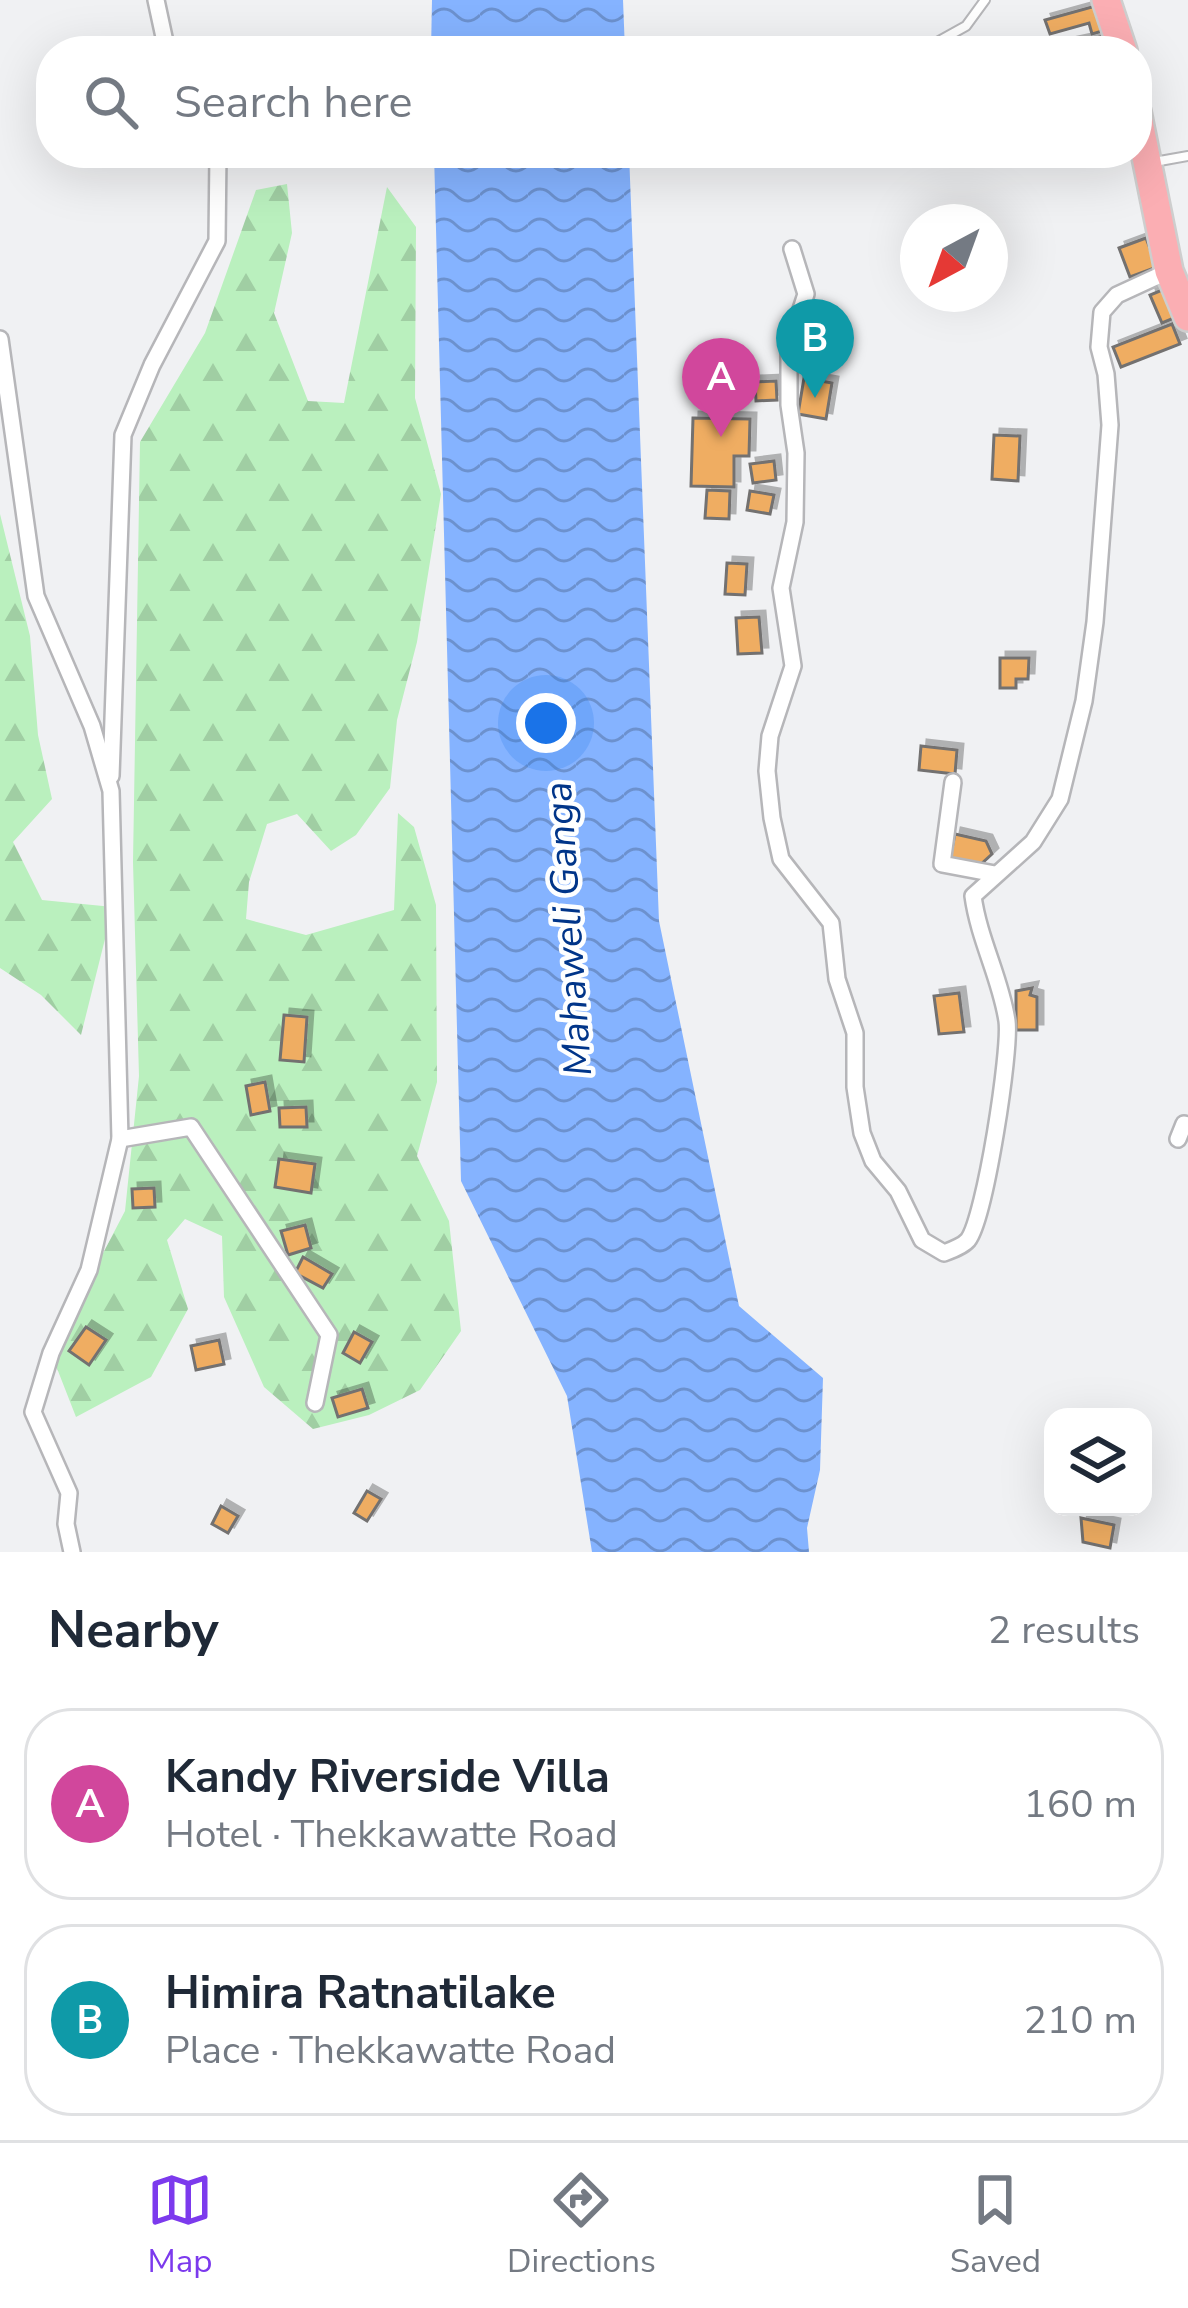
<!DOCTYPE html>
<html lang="en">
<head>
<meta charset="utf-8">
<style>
  :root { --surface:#fff; --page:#f6f6f7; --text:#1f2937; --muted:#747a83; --line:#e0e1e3; --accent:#7c3aed }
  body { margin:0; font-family:"Nunito Sans",sans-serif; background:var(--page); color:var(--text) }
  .controls { position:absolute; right:36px; bottom:36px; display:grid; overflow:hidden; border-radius:24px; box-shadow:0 12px 48px #0002 }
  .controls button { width:108px; height:108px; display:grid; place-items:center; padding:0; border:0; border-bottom:3px solid var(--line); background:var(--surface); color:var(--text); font:60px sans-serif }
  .compass { position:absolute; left:900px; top:204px; width:108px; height:108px; border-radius:50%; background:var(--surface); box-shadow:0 12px 48px #0002; rotate:221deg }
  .you { position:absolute; left:546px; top:723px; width:42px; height:42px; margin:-30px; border:9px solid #fff; border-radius:50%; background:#1a73e8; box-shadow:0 0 0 18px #1a73e833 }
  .badge { display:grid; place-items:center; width:78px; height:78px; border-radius:50%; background:var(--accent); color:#fff; font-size:39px; font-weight:700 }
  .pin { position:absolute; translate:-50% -99px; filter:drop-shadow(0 3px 6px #0008) }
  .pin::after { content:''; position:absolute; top:63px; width:42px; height:36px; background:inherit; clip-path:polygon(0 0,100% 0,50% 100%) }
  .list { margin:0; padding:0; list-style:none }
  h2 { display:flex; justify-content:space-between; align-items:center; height:156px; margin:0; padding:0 48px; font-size:51px }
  h2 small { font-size:39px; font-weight:400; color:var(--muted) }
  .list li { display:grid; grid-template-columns:78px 1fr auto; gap:36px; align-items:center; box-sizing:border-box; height:192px; margin:0 24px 24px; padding:0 24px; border:3px solid var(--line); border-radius:48px }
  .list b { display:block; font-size:45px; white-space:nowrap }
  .list p { margin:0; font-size:39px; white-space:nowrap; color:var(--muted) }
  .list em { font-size:39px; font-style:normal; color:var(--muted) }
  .icon { flex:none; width:66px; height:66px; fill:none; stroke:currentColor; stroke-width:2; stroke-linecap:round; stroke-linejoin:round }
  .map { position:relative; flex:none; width:1188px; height:1552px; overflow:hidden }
  .search { position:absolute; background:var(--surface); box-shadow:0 12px 48px #0002; left:36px; right:36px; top:36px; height:132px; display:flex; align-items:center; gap:30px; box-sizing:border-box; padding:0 42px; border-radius:48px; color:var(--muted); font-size:45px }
  .sheet { height:588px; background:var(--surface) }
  nav { display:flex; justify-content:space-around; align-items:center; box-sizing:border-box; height:168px; border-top:3px solid var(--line); background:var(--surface); font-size:33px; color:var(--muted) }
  nav a { display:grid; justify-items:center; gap:6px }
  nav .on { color:var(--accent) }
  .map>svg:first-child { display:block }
  .forest { fill:url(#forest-firs) }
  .water { fill:url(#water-waves) }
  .building { fill:#efad62; stroke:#737170; stroke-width:3; filter:url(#shadow) }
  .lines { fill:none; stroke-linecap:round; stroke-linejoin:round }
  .lane-casing { stroke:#b6b6b9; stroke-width:12 }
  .street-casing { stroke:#b6b6b9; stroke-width:20 }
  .highway-casing { stroke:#cecece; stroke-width:32 }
  .lane { stroke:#fff; stroke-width:8 }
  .street { stroke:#fff; stroke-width:15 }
  .highway { stroke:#fbaeb3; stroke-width:27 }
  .labels { text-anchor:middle; stroke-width:9; stroke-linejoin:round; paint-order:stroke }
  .water-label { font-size:39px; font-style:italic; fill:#003589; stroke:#feffff }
</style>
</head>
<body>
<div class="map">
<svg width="1188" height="1552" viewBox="0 0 1188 1552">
  <defs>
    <pattern id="forest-firs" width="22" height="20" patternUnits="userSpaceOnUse" patternTransform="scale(3)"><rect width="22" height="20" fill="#baf0be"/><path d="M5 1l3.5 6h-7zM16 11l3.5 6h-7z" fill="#a0cea3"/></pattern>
    <pattern id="water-waves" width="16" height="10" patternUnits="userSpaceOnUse" patternTransform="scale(3)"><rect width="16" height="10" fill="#85b3ff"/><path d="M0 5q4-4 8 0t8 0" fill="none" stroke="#6c91ce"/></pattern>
    <filter id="shadow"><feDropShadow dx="6" dy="-6" stdDeviation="0" flood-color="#0004"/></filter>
  </defs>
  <rect width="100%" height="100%" fill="#f0f1f3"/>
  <!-- forest -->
  <g class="forest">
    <polygon points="287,184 292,233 274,313 308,401 344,403 387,187 416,227 415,398 441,494 417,642 397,720 390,788 356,835 331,851 297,814 267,824 249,882 246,919 306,935 394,910 398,813 414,827 436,905 437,1082 417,1156 449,1221 461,1331 420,1390 369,1415 313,1429 264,1387 224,1297 222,1236 185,1219 167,1240 188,1309 151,1377 76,1417 51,1353 125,1211 139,1076 133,862 140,442 205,333 256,190"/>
    <polygon points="0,514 30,636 38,735 52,799 13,842 42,900 113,907 81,1035 41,995 0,968"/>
  </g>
  <!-- water -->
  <g class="water">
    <polygon points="432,0 623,0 625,51 431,51"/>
    <polygon points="434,153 629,153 659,921 739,1306 823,1378 820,1470 807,1528 809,1552 592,1552 567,1396 461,1181"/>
  </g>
  <!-- building -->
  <g class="building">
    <polygon points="1099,5 1106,30 1092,34 1089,23 1050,34 1045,20"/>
    <polygon points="1104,36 1106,46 1064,51 1063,45"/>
    <polygon points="1146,238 1157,267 1130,277 1119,248"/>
    <polygon points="1167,288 1179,316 1162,323 1150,295"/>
    <polygon points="811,322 838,337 821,366 795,351"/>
    <polygon points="1172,324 1180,344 1121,367 1113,347"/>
    <polygon points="804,378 832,383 826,419 798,414"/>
    <polygon points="776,381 777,400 756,401 755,382"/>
    <polygon points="693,418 750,419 749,456 734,456 734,487 691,486"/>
    <polygon points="994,435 1020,436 1018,481 992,479"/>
    <polygon points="774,461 776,480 753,483 750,464"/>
    <polygon points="707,490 730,491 729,519 705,518"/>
    <polygon points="750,491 774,495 770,514 747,510"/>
    <polygon points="727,563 747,564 745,595 725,594"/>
    <polygon points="759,617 762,653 738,654 736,618"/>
    <polygon points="1000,658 1029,658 1028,679 1016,679 1016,688 1000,688"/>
    <polygon points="921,746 957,750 955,774 919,770"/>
    <polygon points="955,834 986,841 992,854 980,865 950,858"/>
    <polygon points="1032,988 1030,995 1037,997 1037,1030 1016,1030 1016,991"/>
    <polygon points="959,993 964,1032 939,1034 934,996"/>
    <polygon points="284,1015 307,1017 304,1062 280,1060"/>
    <polygon points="265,1082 270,1111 251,1115 246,1086"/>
    <polygon points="306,1107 307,1127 280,1127 279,1108"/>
    <polygon points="279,1159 315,1164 311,1193 275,1187"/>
    <polygon points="154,1188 155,1207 133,1208 132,1189"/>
    <polygon points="305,1225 311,1248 288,1255 281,1231"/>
    <polygon points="303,1257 332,1274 323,1288 295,1273"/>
    <polygon points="86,1327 106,1340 89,1365 69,1351"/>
    <polygon points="354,1332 372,1342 360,1363 343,1353"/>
    <polygon points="219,1340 224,1364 196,1370 191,1346"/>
    <polygon points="362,1389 368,1408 338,1417 332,1398"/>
    <polygon points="367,1491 381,1499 367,1521 354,1513"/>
    <polygon points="221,1506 238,1516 228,1533 212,1524"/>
    <polygon points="1081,1518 1114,1525 1110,1548 1083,1542"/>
  </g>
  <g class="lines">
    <!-- lane casing -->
    <g class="lane-casing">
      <g id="lane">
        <polyline points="921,51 966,26 985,0"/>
        <polyline points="1154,162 1188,156"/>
      </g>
    </g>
    <!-- street casing -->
    <g class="street-casing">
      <g id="street">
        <polyline points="156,0 167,51"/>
        <path d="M792 249 806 294 789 346V405L796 453 795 522 781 588 793 666 770 736 767 771 772 818 781 859 831 923 837 979 855 1033V1087L862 1133 873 1161 898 1191 922 1240 944 1253C952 1250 963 1246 968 1240 985 1218 1011 1050 1007 1021 1001 979 979 940 973 896L1033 842 1060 799 1084 701 1095 622 1110 425 1106 374 1099 347 1102 312 1117 295 1169 271"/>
        <polyline points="0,339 36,596 92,726 111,791 120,1139 89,1270 51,1353 33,1412 69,1493 66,1524 72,1552"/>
        <polyline points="111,776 123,435 152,365 217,241 218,153"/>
        <polyline points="953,782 942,864 995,874"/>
        <polyline points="120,1139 191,1127 329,1335 315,1403"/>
        <polyline points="1178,1139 1184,1124 1188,1125"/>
      </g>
    </g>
    <!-- highway casing -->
    <g class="highway-casing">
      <g id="highway">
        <polyline points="1106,0 1123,51"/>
        <polyline points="1137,112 1169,271 1188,317"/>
      </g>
    </g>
    <!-- lane -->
    <use href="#lane" class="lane"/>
    <!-- street -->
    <use href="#street" class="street"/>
    <!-- highway -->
    <use href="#highway" class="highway"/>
  </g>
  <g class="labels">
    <!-- water labels -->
    <g class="water-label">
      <text transform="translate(567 929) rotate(-94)" y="14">Mahaweli Ganga</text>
    </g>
  </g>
</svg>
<div class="controls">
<button><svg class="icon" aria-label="layers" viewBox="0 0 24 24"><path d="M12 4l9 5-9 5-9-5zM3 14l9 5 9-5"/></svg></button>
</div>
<svg class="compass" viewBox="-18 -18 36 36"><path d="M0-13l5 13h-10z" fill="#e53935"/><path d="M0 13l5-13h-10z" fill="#747a83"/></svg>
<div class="you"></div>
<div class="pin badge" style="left:721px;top:437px;background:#d1479c">A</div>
<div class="pin badge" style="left:815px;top:398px;background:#0f9aa8">B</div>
<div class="search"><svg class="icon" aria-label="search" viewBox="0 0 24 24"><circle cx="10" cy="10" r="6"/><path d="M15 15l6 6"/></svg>Search here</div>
</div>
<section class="sheet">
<h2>Nearby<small>2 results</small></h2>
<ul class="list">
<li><span class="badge" style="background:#d1479c">A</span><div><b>Kandy Riverside Villa</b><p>Hotel · Thekkawatte Road</p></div><em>160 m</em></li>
<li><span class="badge" style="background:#0f9aa8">B</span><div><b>Himira Ratnatilake</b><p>Place · Thekkawatte Road</p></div><em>210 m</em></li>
</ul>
</section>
<nav>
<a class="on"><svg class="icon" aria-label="map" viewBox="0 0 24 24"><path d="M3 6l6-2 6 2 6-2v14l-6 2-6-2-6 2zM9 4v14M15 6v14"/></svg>Map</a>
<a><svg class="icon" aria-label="directions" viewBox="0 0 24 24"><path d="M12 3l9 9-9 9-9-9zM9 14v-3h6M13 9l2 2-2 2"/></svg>Directions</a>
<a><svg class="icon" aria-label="saved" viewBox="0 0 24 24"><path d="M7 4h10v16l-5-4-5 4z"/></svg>Saved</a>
</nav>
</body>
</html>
